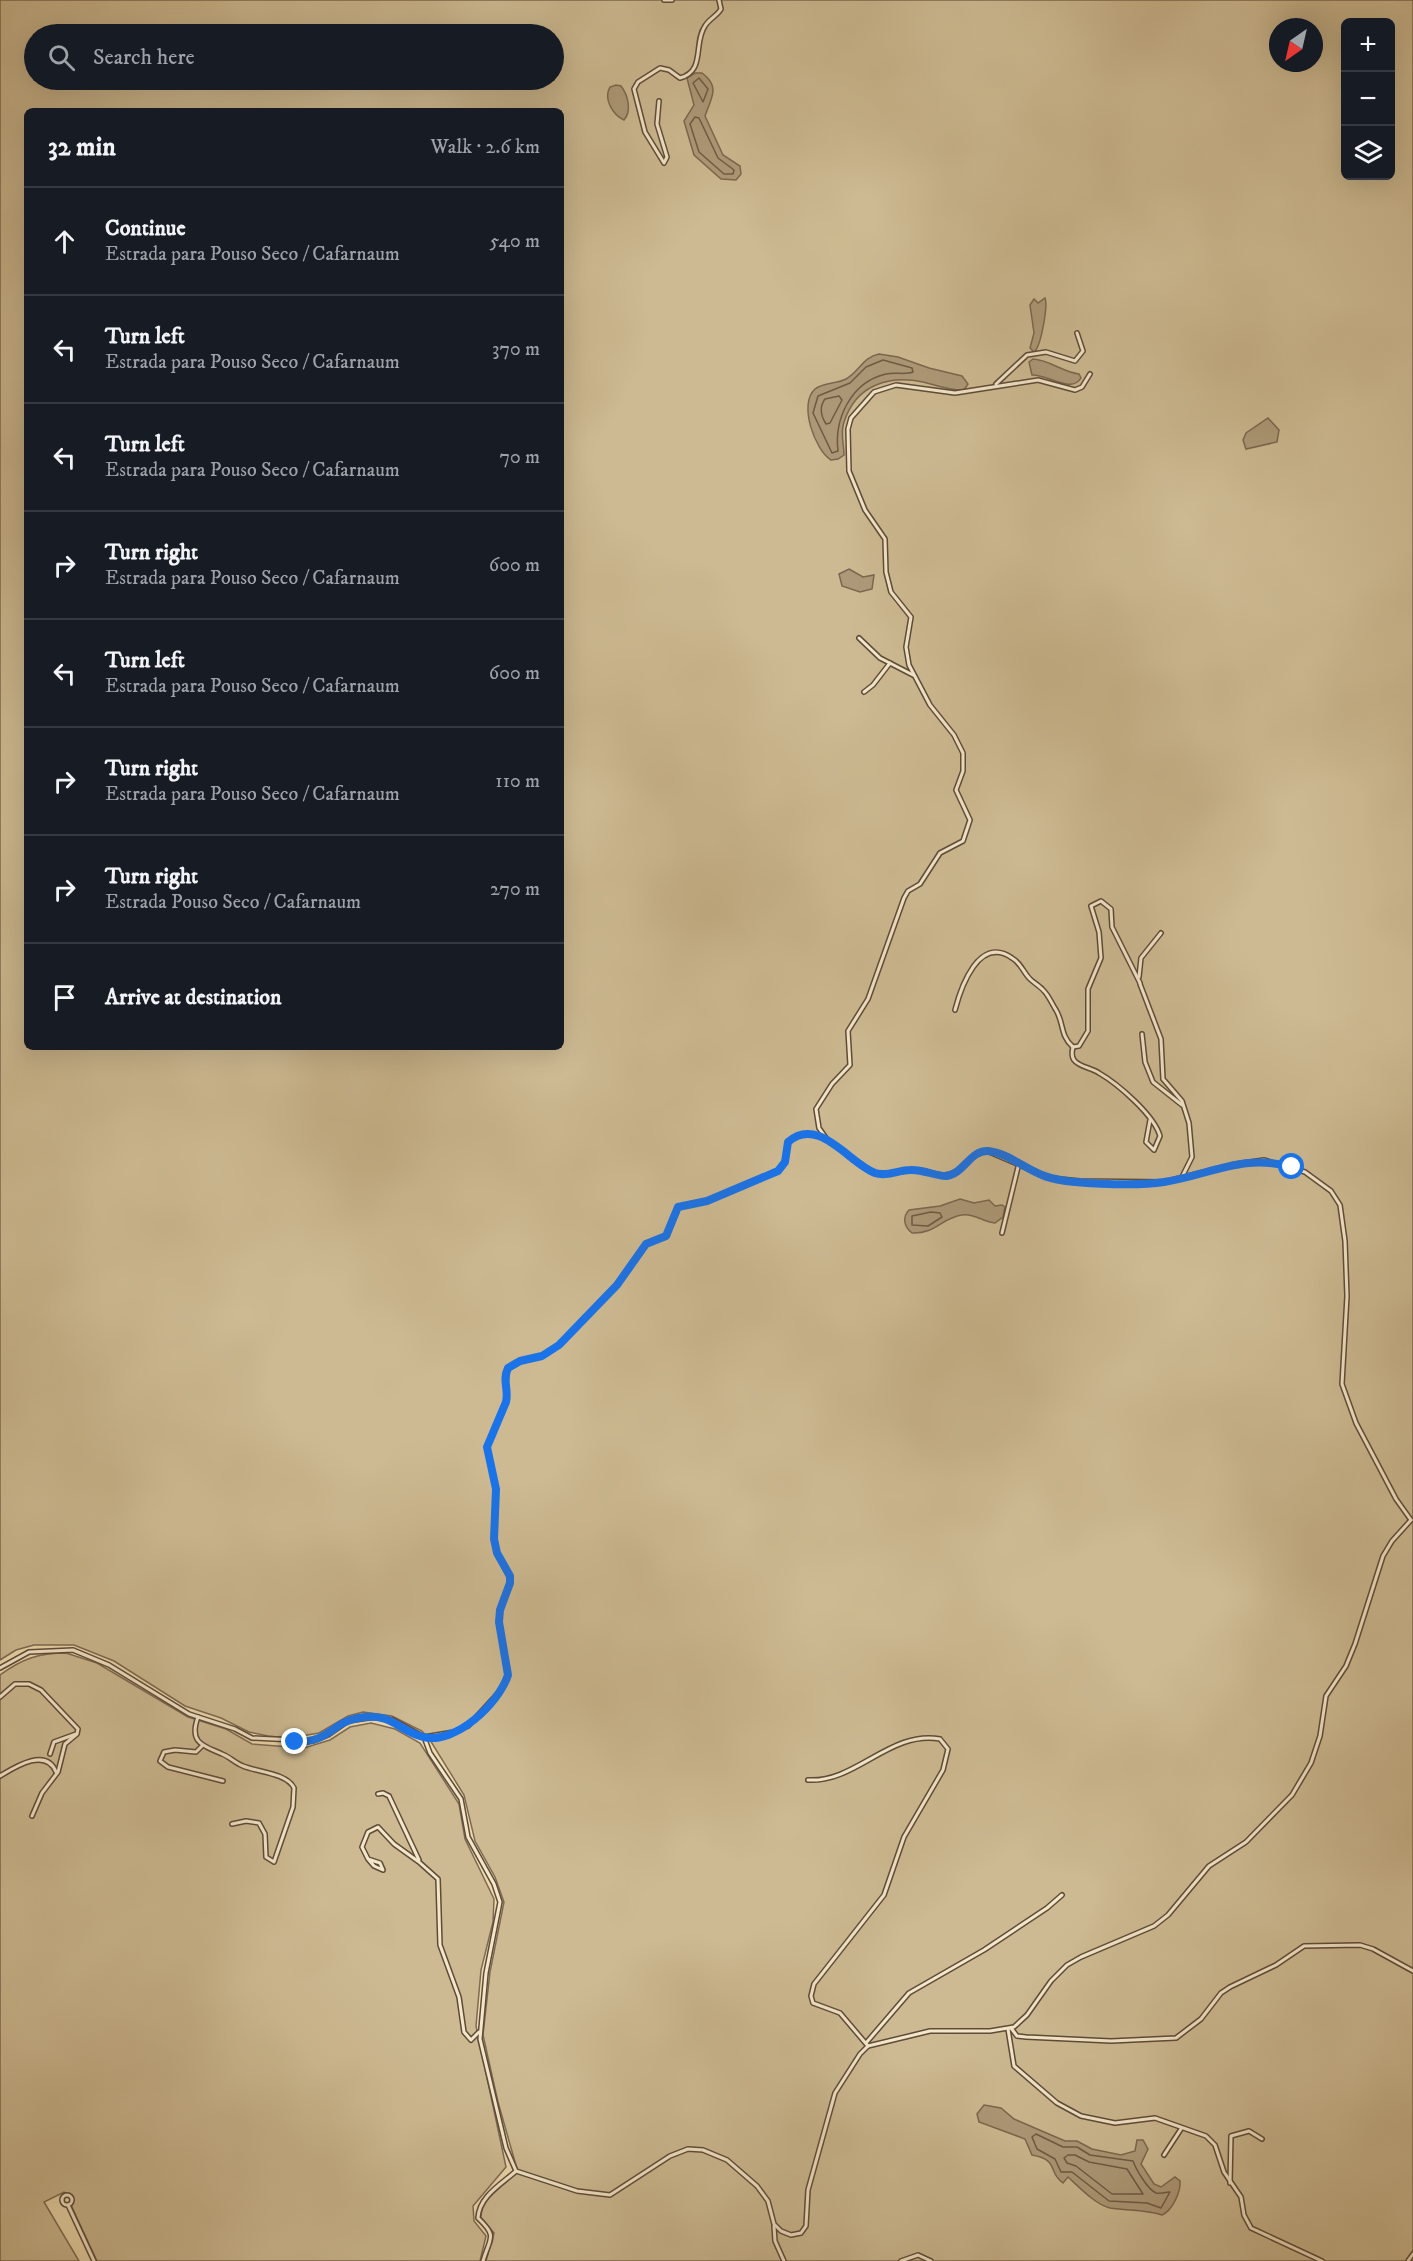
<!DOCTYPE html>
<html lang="en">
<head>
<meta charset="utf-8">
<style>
  :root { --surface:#171b24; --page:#20242c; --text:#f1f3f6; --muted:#9ea1a6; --line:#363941 }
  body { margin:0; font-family:"IM FELL DW Pica",serif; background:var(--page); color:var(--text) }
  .controls { position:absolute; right:18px; top:18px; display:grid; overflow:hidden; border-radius:9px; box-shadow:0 6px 24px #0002 }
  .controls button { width:54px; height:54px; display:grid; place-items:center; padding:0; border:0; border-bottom:2px solid var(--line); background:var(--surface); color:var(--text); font:30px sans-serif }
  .compass { position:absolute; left:1269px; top:18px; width:54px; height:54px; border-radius:50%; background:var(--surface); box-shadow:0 6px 24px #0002; rotate:214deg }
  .stop { position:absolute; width:18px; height:18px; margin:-14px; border:4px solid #1a73e8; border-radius:50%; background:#fff }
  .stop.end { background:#1a73e8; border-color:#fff; box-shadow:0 2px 6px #0008 }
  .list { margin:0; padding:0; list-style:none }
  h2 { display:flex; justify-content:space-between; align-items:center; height:78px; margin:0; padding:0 24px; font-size:26px }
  h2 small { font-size:20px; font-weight:400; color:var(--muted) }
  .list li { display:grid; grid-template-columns:39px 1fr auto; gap:18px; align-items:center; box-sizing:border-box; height:108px; padding:0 24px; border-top:2px solid var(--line) }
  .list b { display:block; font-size:22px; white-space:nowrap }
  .list p { margin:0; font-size:20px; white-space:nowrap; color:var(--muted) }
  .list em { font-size:20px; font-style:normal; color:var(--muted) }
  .icon { flex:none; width:33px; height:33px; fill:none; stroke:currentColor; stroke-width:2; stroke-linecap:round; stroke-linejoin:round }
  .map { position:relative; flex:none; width:1413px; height:2261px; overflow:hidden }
  .search { position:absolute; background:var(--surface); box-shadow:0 6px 24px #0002; left:24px; top:24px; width:540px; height:66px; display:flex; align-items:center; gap:15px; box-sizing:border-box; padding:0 21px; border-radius:33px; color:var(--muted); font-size:22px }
  .panel { position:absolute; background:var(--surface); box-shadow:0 6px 24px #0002; left:24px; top:108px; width:540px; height:942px; border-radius:9px }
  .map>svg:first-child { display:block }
  .green { fill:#cdba92; stroke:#7e6a52; stroke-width:1.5; fill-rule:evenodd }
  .water { fill:#ad9978; stroke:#7b674f; stroke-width:1.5 }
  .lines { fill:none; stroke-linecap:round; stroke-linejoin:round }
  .shore { stroke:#6e5a44; stroke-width:1.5 }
  .minor-casing { stroke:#5f4b38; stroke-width:6 }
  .minor { stroke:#f3e7ca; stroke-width:3 }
  .route { stroke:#1a73e8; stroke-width:8 }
</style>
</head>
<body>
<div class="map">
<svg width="1413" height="2261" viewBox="0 0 1413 2261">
  <rect width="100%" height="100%" fill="#eddaad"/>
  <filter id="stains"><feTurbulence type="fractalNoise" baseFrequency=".00333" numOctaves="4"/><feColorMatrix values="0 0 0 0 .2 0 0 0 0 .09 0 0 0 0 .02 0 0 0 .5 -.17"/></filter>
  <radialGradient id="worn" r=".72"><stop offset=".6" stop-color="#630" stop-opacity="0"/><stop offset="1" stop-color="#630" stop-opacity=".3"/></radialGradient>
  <!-- green -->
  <g class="green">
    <path d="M0 0H1413V2261H486L494 2233 481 2218C480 2199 503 2186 515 2174L517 2169 498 2102 483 2035 490 1972 504 1902 495 1877 475 1841 464 1795 430 1740 422 1731 392 1716 363 1712 348 1716 319 1733 289 1738 268 1736 249 1732 221 1718 185 1706 114 1661 74 1645H34L16 1650 0 1660ZM1346 22H1390V176H1346ZM1278 27H1314V63H1278ZM34 34H554V80H34ZM27 111H561V1047H27Z"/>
    <path d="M66 1653 97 1663 188 1717 226 1729 252 1744 304 1748 330 1740 350 1727 371 1723 395 1729 420 1743 459 1804 465 1839 494 1899 493 1922 481 1970 476 2026 506 2167 473 2206 474 2221 486 2236 480 2261H97L71 2205 73 2198 64 2192 44 2202 79 2261H0V1675C22 1659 38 1653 66 1653Z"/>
  </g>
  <!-- water -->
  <g class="water">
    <path d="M695 73H702C721 87 711 98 705 116L723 155 740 166 741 174 736 180 721 179 694 155 684 121 694 105 687 78Z"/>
    <path d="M616 85 621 86C628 95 632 111 624 120 613 115 603 99 610 87Z"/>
    <path d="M1045 298C1048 306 1041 347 1034 352L1030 348 1034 333 1030 305 1034 299 1038 303Z"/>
    <path d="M879 354 898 357 929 368 962 376 968 384 964 390C950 391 936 385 923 382 888 375 856 385 844 422 840 433 844 444 844 455L838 459 831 460C815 450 798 404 815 389 823 382 837 384 846 379 859 372 863 357 879 354Z"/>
    <path d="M1033 359C1050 360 1062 372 1079 374L1081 378C1072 394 1047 374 1032 375L1029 362Z"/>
    <polygon points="1268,418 1279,430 1277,442 1246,449 1243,440 1246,433"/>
    <polygon points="849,569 863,577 874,575 872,589 860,592 842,586 839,574"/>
    <path d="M960 1199 974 1203 989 1200 995 1206 1002 1205 1005 1207 1003 1217 995 1223C983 1222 974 1213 962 1215 941 1218 936 1234 912 1233 904 1227 902 1217 909 1210L940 1206Z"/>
    <path d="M984 2105 1001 2108 1014 2119 1065 2141H1077L1092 2149 1121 2155 1135 2151 1137 2140H1143L1148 2149 1141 2164 1154 2184 1161 2187 1175 2177 1180 2181C1181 2192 1172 2211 1162 2215 1144 2209 1128 2211 1110 2208 1096 2205 1079 2187 1068 2177L1063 2183C1047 2172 1060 2160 1032 2155L1025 2139 979 2122 977 2114Z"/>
  </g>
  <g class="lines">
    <!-- shore -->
    <g class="shore">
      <polygon points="699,78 708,89 703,102 693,83"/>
      <polygon points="695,117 699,118 718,158 734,170 733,174 724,174 699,152 690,124"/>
      <path d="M883 360 912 368 913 372C906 375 895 372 886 374 851 382 834 419 838 451L832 453 813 413 818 396 850 383 866 367Z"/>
      <path d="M839 396 842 400 830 423 826 424C821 416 819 407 825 399Z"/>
      <polygon points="931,1212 940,1213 942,1217 928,1226 912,1225 912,1216"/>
      <path d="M1036 2134 1063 2147H1077L1090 2155 1133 2161C1136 2169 1147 2189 1156 2193 1160 2194 1165 2192 1170 2192L1161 2208 1147 2203 1109 2201 1072 2172H1061L1055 2159 1037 2149 1032 2137Z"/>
      <polygon points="1068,2155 1075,2155 1089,2162 1127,2169 1143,2194 1112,2194 1076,2166 1067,2163 1064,2158"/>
    </g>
    <!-- minor casing -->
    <g class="minor-casing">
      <g id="minor">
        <polyline points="664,0 672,0"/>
        <path d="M659 101 657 124 667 157 664 163 645 132 634 89 638 82 660 68 669 70 680 78C706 71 693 43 705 26 709 19 717 16 721 9L719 0"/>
        <polyline points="996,384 1027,355 1046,352 1075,361 1083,351 1077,333"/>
        <polyline points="859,638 880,658 913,675"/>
        <polyline points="864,692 873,685 890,663"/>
        <polyline points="1139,977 1141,958 1161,933"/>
        <polyline points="1140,984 1161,1039 1163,1079 1182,1101 1189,1123 1192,1157 1182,1177"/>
        <path d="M955 1010C961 987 979 935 1012 958 1021 963 1023 972 1030 979 1034 983 1040 986 1044 991 1049 996 1052 1004 1056 1010 1064 1023 1060 1036 1073 1047L1079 1046 1088 1031V989L1101 958 1099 932 1091 906 1101 901 1111 909 1112 927 1140 983"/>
        <polyline points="1142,1034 1145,1062 1153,1082 1182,1105"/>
        <path d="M1073 1047C1072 1051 1071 1056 1074 1060 1079 1067 1092 1068 1099 1073 1118 1084 1154 1115 1160 1136L1154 1150 1146 1142 1150 1120"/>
        <polyline points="826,1138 819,1128 816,1109 832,1084 850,1065 848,1031 868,999 904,898 908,891 920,884 940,853 963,841 970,820 956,790 963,771 963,753 954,735 930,705 909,665 906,647 911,617 891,592 886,572 885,539 865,510 849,471 848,429 851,418 874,392 896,385 955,393 1038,380 1075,390 1082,387 1090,374"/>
        <polyline points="1002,1233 1019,1163"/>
        <polyline points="0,1668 29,1652 73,1650 109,1665 189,1714 235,1729 252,1738 313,1741 328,1735 348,1721 375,1717 393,1720 424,1737 430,1753 461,1799 468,1837 494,1884 500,1902 486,1973 480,2039 506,2148 516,2171 577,2191 610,2195 670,2156 688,2149 703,2150 727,2160 757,2186 768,2201 774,2224 781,2231 791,2235 801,2233 806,2226 808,2190 835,2093 860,2054 868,2046 930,2031 990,2031 1014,2027 1027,2015 1051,1981 1067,1965 1081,1957 1154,1926 1168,1915 1209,1866 1246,1842 1292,1795 1311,1763 1320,1736 1326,1696 1346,1666 1355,1644 1383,1556 1392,1541 1411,1520"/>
        <polyline points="0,1697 15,1684 29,1684 41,1690 78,1729 77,1734 65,1744 58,1772 42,1793 32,1816"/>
        <path d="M198 1717C188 1744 205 1746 222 1754 230 1757 235 1763 243 1766 257 1772 287 1773 294 1788L293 1807 274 1862 266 1857 265 1834 259 1823 246 1821 232 1824"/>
        <path d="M424 1737 454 1732 468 1726 500 1691 508 1675 499 1622 500 1610 510 1583 509 1576 497 1553 494 1539 496 1489 487 1447 506 1402C509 1390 501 1380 508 1368L520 1361 542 1356 559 1345 617 1285 646 1244 667 1236 678 1207 707 1201 778 1171 785 1162 788 1142C820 1114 848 1166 876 1173 889 1177 903 1169 917 1170 929 1170 942 1179 953 1173 966 1167 972 1153 987 1151L1050 1178 1080 1181 1164 1182 1236 1164 1264 1160 1305 1172 1331 1191 1340 1205 1345 1241 1347 1296 1342 1384 1356 1423 1396 1499 1411 1520"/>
        <polyline points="202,1746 196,1752 175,1750 164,1752 160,1761 168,1767 223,1781"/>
        <polyline points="50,1754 54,1742 76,1734"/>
        <path d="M0 1776C15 1767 46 1747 56 1772"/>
        <path d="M808 1780C856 1783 890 1730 940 1739L948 1749 943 1770 904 1837 884 1895 814 1984 811 1996 813 2003 840 2013 868 2046"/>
        <polyline points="378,1794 383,1793 389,1796 419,1860"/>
        <polyline points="368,1859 374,1866 383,1870 380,1863 368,1859 362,1847 368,1832 378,1827 394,1844 419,1862 438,1879 440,1945 459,1997 464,2032 471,2040 479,2032"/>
        <polyline points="1011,2028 1017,2036 1026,2037 1111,2041 1176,2038 1201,2019 1221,1993 1230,1987 1276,1965 1304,1946 1360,1945 1373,1949 1413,1971"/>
        <polyline points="1008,2029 1014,2066 1057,2103 1081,2116 1115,2123 1155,2118 1206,2136 1215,2145 1224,2172 1241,2197 1244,2215 1251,2228 1322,2261"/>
        <polyline points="866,2043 909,1993 984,1950 1047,1908 1062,1895"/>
        <polyline points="1164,2155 1181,2129"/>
        <polyline points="1230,2183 1231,2136 1249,2131 1262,2139"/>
        <circle cx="67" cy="2200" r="5"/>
        <polyline points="68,2205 94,2261"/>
        <polyline points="774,2226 775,2241 784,2261"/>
        <path d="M483 2261C490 2237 498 2237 478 2218 479 2197 500 2185 515 2172"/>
        <polyline points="901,2261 918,2255 931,2261"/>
        <polyline points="1408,2261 1413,2254"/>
      </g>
    </g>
    <!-- minor -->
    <use href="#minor" class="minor"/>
  </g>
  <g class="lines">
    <!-- route -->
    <path class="route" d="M295 1742C331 1742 331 1723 358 1718 392 1712 397 1730 423 1737 456 1745 499 1703 508 1675L499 1622 500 1610 510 1583V1576L497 1553 494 1539 496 1489 487 1447 506 1402C509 1390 502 1380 508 1368L520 1361 542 1356 559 1345 617 1285 646 1244 666 1236 678 1207 707 1201 778 1171 785 1162 788 1142C818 1115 849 1163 875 1173 886 1177 899 1170 910 1170 923 1169 934 1176 946 1176 964 1174 970 1150 988 1151 1007 1153 1024 1168 1042 1175 1064 1185 1138 1186 1164 1182 1210 1175 1243 1153 1292 1167"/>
  </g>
  <rect width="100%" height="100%" filter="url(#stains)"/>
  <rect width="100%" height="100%" fill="url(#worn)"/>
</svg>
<div class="controls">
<button>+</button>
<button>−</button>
<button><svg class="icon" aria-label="layers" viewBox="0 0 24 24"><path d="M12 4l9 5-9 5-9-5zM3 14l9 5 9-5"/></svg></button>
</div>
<svg class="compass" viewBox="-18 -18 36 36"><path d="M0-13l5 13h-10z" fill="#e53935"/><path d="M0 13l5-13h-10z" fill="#9ea1a6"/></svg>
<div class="stop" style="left:1292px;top:1167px"></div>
<div class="stop end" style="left:295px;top:1742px"></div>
<div class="search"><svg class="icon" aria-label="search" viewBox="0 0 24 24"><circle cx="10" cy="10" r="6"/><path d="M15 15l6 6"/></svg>Search here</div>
<section class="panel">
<h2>32 min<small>Walk · 2.6 km</small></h2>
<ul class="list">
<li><svg class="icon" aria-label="ahead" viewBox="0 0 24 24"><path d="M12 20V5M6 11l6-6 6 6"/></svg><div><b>Continue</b><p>Estrada para Pouso Seco / Cafarnaum</p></div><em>540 m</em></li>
<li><svg class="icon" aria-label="left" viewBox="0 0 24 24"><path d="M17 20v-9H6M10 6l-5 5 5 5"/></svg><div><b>Turn left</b><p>Estrada para Pouso Seco / Cafarnaum</p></div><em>370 m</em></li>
<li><svg class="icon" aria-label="left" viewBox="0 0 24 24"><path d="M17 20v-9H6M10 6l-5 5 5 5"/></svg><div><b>Turn left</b><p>Estrada para Pouso Seco / Cafarnaum</p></div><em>70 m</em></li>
<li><svg class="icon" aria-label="right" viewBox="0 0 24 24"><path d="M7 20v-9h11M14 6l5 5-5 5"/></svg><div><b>Turn right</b><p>Estrada para Pouso Seco / Cafarnaum</p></div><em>600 m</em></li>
<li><svg class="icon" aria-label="left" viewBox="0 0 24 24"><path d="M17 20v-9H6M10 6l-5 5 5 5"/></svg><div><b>Turn left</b><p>Estrada para Pouso Seco / Cafarnaum</p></div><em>600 m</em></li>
<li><svg class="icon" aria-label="right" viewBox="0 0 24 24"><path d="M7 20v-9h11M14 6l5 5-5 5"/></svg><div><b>Turn right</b><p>Estrada para Pouso Seco / Cafarnaum</p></div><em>110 m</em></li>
<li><svg class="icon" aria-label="right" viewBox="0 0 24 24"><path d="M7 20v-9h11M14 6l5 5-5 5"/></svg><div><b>Turn right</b><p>Estrada Pouso Seco / Cafarnaum</p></div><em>270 m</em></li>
<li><svg class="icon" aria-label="arrive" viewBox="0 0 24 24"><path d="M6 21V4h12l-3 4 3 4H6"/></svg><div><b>Arrive at destination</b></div></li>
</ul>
</section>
</div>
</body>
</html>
